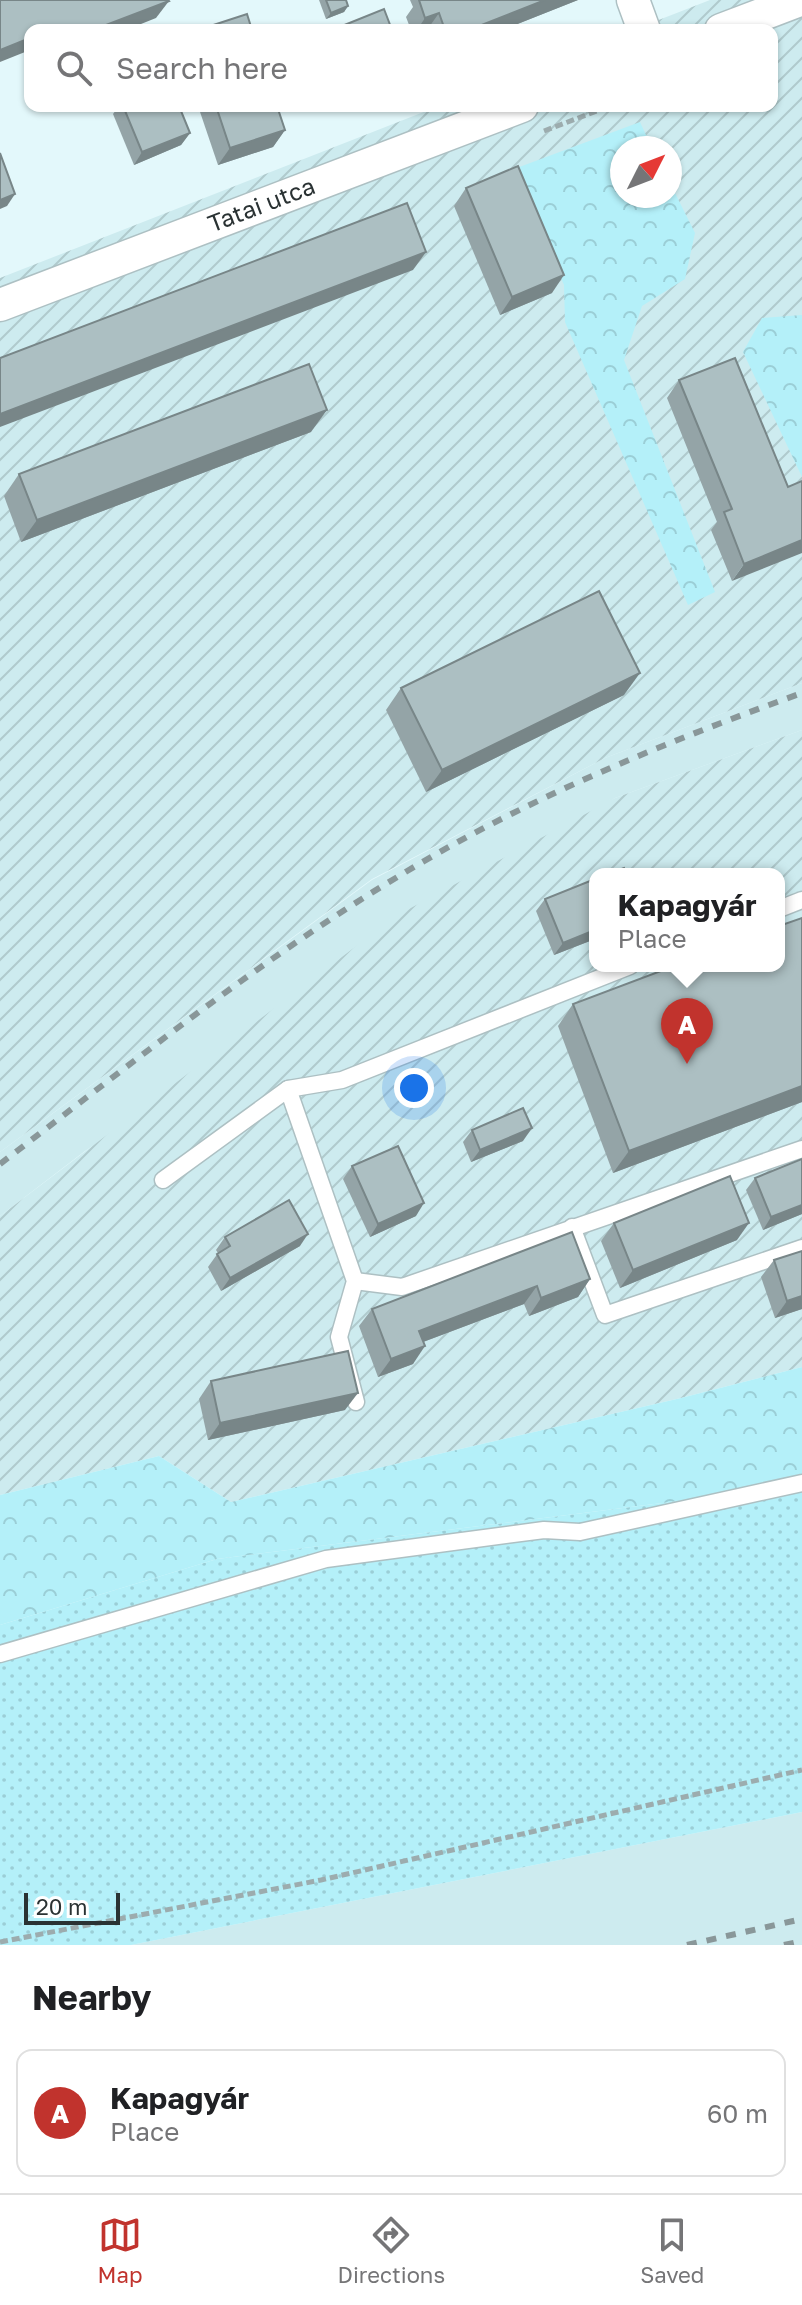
<!DOCTYPE html>
<html lang="en">
<head>
<meta charset="utf-8">
<style>
  :root { --surface:#fff; --page:#f6f6f6; --text:#202124; --muted:#757577; --line:#e0e0e0; --accent:#c1332d }
  body { margin:0; font-family:"Golos Text",sans-serif; background:var(--page); color:var(--text) }
  .compass { position:absolute; left:610px; top:136px; width:72px; height:72px; border-radius:50%; background:var(--surface); box-shadow:0 2px 6px #0004; rotate:48deg }
  .scale { position:absolute; left:24px; bottom:20px; width:96px; box-sizing:border-box; padding-left:8px; border:4px solid #2a3233; border-top:0; font-size:22px; line-height:28px; white-space:nowrap; color:#2a3233; -webkit-text-stroke:6px #fff; paint-order:stroke }
  .you { position:absolute; left:414px; top:1088px; width:28px; height:28px; margin:-20px; border:6px solid #fff; border-radius:50%; background:#1a73e8; box-shadow:0 0 0 12px #1a73e833 }
  .badge { display:grid; place-items:center; width:52px; height:52px; border-radius:50%; background:var(--accent); color:#fff; font-size:26px; font-weight:700 }
  .pin { position:absolute; translate:-50% -66px; filter:drop-shadow(0 2px 4px #0008) }
  .pin::after { content:''; position:absolute; top:42px; width:28px; height:24px; background:inherit; clip-path:polygon(0 0,100% 0,50% 100%) }
  .popup { position:absolute; left:589px; top:868px; width:196px; height:104px; box-sizing:border-box; display:grid; place-content:center; border-radius:16px; background:var(--surface); filter:drop-shadow(0 2px 6px #0005); font-size:26px; white-space:nowrap; color:var(--muted) }
  .popup b { font-size:30px; color:var(--text) }
  .popup::after { content:''; position:absolute; left:50%; top:100%; margin-left:-16px; border:16px solid transparent; border-top-color:var(--surface) }
  .list { margin:0; padding:0; list-style:none }
  h2 { display:flex; justify-content:space-between; align-items:center; height:104px; margin:0; padding:0 32px; font-size:34px }
  h2 small { font-size:26px; font-weight:400; color:var(--muted) }
  .list li { display:grid; grid-template-columns:52px 1fr auto; gap:24px; align-items:center; box-sizing:border-box; height:128px; margin:0 16px 16px; padding:0 16px; border:2px solid var(--line); border-radius:16px }
  .list b { display:block; font-size:30px; white-space:nowrap }
  .list p { margin:0; font-size:26px; white-space:nowrap; color:var(--muted) }
  .list em { font-size:26px; font-style:normal; color:var(--muted) }
  .icon { flex:none; width:44px; height:44px; fill:none; stroke:currentColor; stroke-width:2; stroke-linecap:round; stroke-linejoin:round }
  .map { position:relative; flex:none; width:802px; height:1945px; overflow:hidden }
  .search { position:absolute; background:var(--surface); box-shadow:0 2px 6px #0004; left:24px; right:24px; top:24px; height:88px; display:flex; align-items:center; gap:20px; box-sizing:border-box; padding:0 28px; border-radius:16px; color:var(--muted); font-size:30px }
  .sheet { height:248px; background:var(--surface) }
  nav { display:flex; justify-content:space-around; align-items:center; box-sizing:border-box; height:112px; border-top:2px solid var(--line); background:var(--surface); font-size:22px; color:var(--muted) }
  nav a { display:grid; justify-items:center; gap:4px }
  nav .on { color:var(--accent) }
  .map>svg:first-child { display:block }
  .built { fill:#cdebef }
  .industrial { fill:url(#industrial-furrows); fill-rule:evenodd }
  .grass { fill:url(#grass-dots) }
  .forest { fill:url(#forest-crowns) }
  .lines { fill:none; stroke-linecap:round; stroke-linejoin:round }
  .lane-casing { stroke:#adc0c3; stroke-width:19 }
  .street-casing { stroke:#adc0c3; stroke-width:35 }
  .path { stroke:#9cacae; stroke-width:5; stroke-dasharray:8 4; stroke-linecap:butt }
  .lane { stroke:#fff; stroke-width:16 }
  .street { stroke:#fff; stroke-width:32 }
  .rail { stroke:#899799; stroke-width:6; stroke-dasharray:10 10; stroke-linecap:butt }
  .wall { fill:#94a4a7 }
  .shaded-wall { fill:#788688 }
  .building { fill:#acbfc2; stroke:#788688; stroke-width:2 }
  .labels { text-anchor:middle; stroke-width:6; stroke-linejoin:round; paint-order:stroke }
  .street-label { font-size:24px; fill:#2a3233; stroke:#fff }
</style>
</head>
<body>
<div class="map">
<svg width="802" height="1945" viewBox="0 0 802 1945">
  <defs>
    <pattern id="industrial-furrows" width="10" height="10" patternUnits="userSpaceOnUse" patternTransform="scale(2)"><rect width="10" height="10" fill="#cdebef"/><path d="M-1 1l2-2M0 10L10 0M9 11l2-2" fill="none" stroke="#b0cacd"/></pattern>
    <pattern id="grass-dots" width="8" height="8" patternUnits="userSpaceOnUse" patternTransform="scale(2)"><rect width="8" height="8" fill="#b4f0f9"/><path d="M2 2h.1M6 6h.1" fill="none" stroke="#9bced6" stroke-width="1.8" stroke-linecap="round"/></pattern>
    <pattern id="forest-crowns" width="20" height="18" patternUnits="userSpaceOnUse" patternTransform="scale(2)"><rect width="20" height="18" fill="#b4f0f9"/><path d="M2 6a3 3 0 1 1 6 0M12 15a3 3 0 1 1 6 0" fill="none" stroke="#9bced6"/></pattern>
  </defs>
  <rect width="100%" height="100%" fill="#e3f8fb"/>
  <!-- built -->
  <g class="built">
    <polygon points="802,683 802,730 615,798 85,1151 0,1216 0,1152 372,880 605,758"/>
    <polygon points="802,1812 802,1945 131,1945"/>
  </g>
  <!-- industrial -->
  <g class="industrial">
    <path d="M710 0H802V683L605 758 372 879 0 1152V278L439 106H772V30H633ZM622 148H670V196H622Z"/>
    <path d="M802 730V1367L681 1398 231 1502 159 1456 0 1495V1216L396 916 615 798ZM595 874H779V966H595Z"/>
  </g>
  <!-- grass -->
  <polygon class="grass" points="802,1476 802,1812 131,1945 0,1945 0,1625 217,1559 694,1499"/>
  <!-- forest -->
  <g class="forest">
    <polygon points="640,122 652,148 622,148 622,196 670,196 670,183 695,233 685,279 642,306 624,360 715,592 688,605 565,322 564,285 514,169"/>
    <polygon points="802,315 802,477 743,352 762,318"/>
    <polygon points="802,1367 802,1476 694,1499 217,1559 0,1625 0,1495 159,1456 231,1502 681,1398"/>
  </g>
  <g class="lines">
    <!-- lane casing -->
    <g class="lane-casing">
      <g id="lane">
        <polyline points="779,909 802,900"/>
        <polyline points="163,1180 288,1089"/>
        <polyline points="572,1227 605,1315 802,1248"/>
        <polyline points="355,1281 402,1287 802,1149"/>
        <polyline points="356,1402 339,1337 355,1281 288,1089 342,1080 630,966"/>
        <polyline points="0,1654 326,1559 544,1530 580,1532 802,1483"/>
      </g>
    </g>
    <!-- street casing -->
    <g class="street-casing">
      <g id="street">
        <polyline points="633,0 644,30"/>
        <polyline points="721,30 800,0"/>
        <path id="s1" d="M0 305 522 106"/>
      </g>
    </g>
    <!-- path -->
    <g class="path">
      <polyline points="544,131 610,106"/>
      <polyline points="0,1942 321,1880 802,1770"/>
    </g>
    <!-- lane -->
    <use href="#lane" class="lane"/>
    <!-- street -->
    <use href="#street" class="street"/>
    <!-- rail -->
    <g class="rail">
      <path d="M0 1164C130 1065 259 960 399 876 525 799 663 743 802 693"/>
      <polyline points="687,1945 802,1919"/>
      <polyline points="784,1945 802,1941"/>
    </g>
  </g>
  <!-- wall -->
  <g class="wall">
    <polygon points="319,0 346,0 348,6 344,12 326,19"/>
    <polygon points="410,0 578,0 502,30 411,30 406,17 413,7"/>
    <polygon points="119,106 179,106 190,133 181,145 134,165 113,114"/>
    <polygon points="198,106 277,106 285,130 273,147 218,165"/>
    <polygon points="466,188 552,293 500,315 454,206"/>
    <polygon points="679,380 788,487 802,481 732,581 711,530 717,522 667,398"/>
    <polygon points="311,432 21,542 4,496 19,474"/>
    <polygon points="401,688 624,695 426,792 386,710"/>
    <polygon points="595,879 595,939 554,955 536,911 545,899"/>
    <polygon points="802,918 802,1102 613,1173 558,1026 573,1004"/>
    <polygon points="472,1130 523,1141 471,1162 463,1142"/>
    <polygon points="352,1166 416,1216 370,1237 343,1179"/>
    <polygon points="755,1178 802,1214 763,1230 746,1190"/>
    <polygon points="614,1223 737,1240 620,1288 601,1241"/>
    <polygon points="225,1237 300,1246 221,1291 208,1267 218,1253 216,1250"/>
    <polygon points="774,1260 802,1309 775,1318 761,1277"/>
    <polygon points="590,1279 578,1297 529,1316 524,1304 423,1342 413,1364 378,1377 359,1326 372,1309"/>
    <polygon points="211,1381 345,1410 208,1440 199,1399"/>
  </g>
  <!-- shaded-wall -->
  <g class="shaded-wall">
    <polygon points="545,0 578,0 502,30 469,30"/>
    <polygon points="169,1 156,18 126,30 100,30 103,26"/>
    <polygon points="348,6 344,12 326,19 331,13"/>
    <polygon points="439,13 427,30 417,30 425,18"/>
    <polygon points="30,38 30,50 0,62 0,50"/>
    <polygon points="285,130 273,147 218,165 230,148"/>
    <polygon points="190,133 181,145 134,165 142,152"/>
    <polygon points="15,194 7,206 0,209 0,200"/>
    <polygon points="426,252 413,270 0,427 0,414"/>
    <polygon points="564,275 552,293 500,315 512,297"/>
    <polygon points="327,410 311,432 21,542 37,520"/>
    <polygon points="802,540 802,553 732,581 744,564"/>
    <polygon points="640,673 624,695 426,792 442,770"/>
    <polygon points="595,930 595,939 554,955 563,943"/>
    <polygon points="802,1086 802,1102 613,1173 629,1151"/>
    <polygon points="532,1128 523,1141 471,1162 480,1150"/>
    <polygon points="424,1203 416,1216 370,1237 378,1224"/>
    <polygon points="802,1205 802,1214 763,1230 771,1217"/>
    <polygon points="749,1223 737,1240 620,1288 633,1270"/>
    <polygon points="308,1234 300,1246 221,1291 230,1278"/>
    <polygon points="590,1279 578,1297 529,1316 541,1298"/>
    <polygon points="537,1286 524,1304 407,1348 419,1331"/>
    <polygon points="802,1296 802,1309 775,1318 787,1301"/>
    <polygon points="425,1346 413,1364 378,1377 391,1359"/>
    <polygon points="358,1393 345,1410 208,1440 220,1423"/>
  </g>
  <!-- building -->
  <g class="building">
    <polygon points="0,0 168,0 169,1 103,26 104,30 58,30 57,27 49,30 30,30 30,38 0,50"/>
    <polygon points="326,0 346,0 348,6 331,13"/>
    <polygon points="419,0 545,0 469,30 445,30 439,13 425,18"/>
    <polygon points="384,9 392,30 332,30"/>
    <polygon points="247,14 252,30 198,30"/>
    <polygon points="123,106 179,106 190,133 142,152"/>
    <polygon points="216,106 277,106 285,130 230,148"/>
    <polygon points="0,153 15,194 0,200"/>
    <polygon points="518,166 564,275 512,297 466,188"/>
    <polygon points="407,203 426,252 0,414 0,358"/>
    <polygon points="735,358 788,487 802,481 802,540 744,564 724,512 732,509 679,380"/>
    <polygon points="309,364 327,410 37,520 19,474"/>
    <polygon points="599,591 640,673 442,770 401,688"/>
    <polygon points="624,868 626,874 608,874"/>
    <polygon points="595,879 595,930 563,943 545,899"/>
    <polygon points="802,918 802,1086 629,1151 573,1004 674,966 779,966 779,926"/>
    <polygon points="523,1108 532,1128 480,1150 472,1130"/>
    <polygon points="398,1146 424,1203 378,1224 352,1166"/>
    <polygon points="802,1159 802,1205 771,1217 755,1178"/>
    <polygon points="730,1176 749,1223 633,1270 614,1223"/>
    <polygon points="289,1200 308,1234 230,1278 217,1254 230,1246 225,1237"/>
    <polygon points="572,1232 590,1279 541,1298 537,1286 419,1331 425,1346 391,1359 372,1309"/>
    <polygon points="802,1251 802,1296 787,1301 774,1260"/>
    <polygon points="348,1351 358,1393 220,1423 211,1381"/>
  </g>
  <g class="labels">
    <!-- street labels -->
    <g class="street-label">
      <text dy="8" stroke="none"><textPath href="#s1" startOffset="280">Tatai utca</textPath></text>
    </g>
  </g>
</svg>
<svg class="compass" viewBox="-18 -18 36 36"><path d="M0-13l5 13h-10z" fill="#e53935"/><path d="M0 13l5-13h-10z" fill="#757577"/></svg>
<div class="scale">20 m</div>
<div class="you"></div>
<div class="pin badge" style="left:687px;top:1064px">A</div>
<div class="popup"><b>Kapagyár</b>Place</div>
<div class="search"><svg class="icon" aria-label="search" viewBox="0 0 24 24"><circle cx="10" cy="10" r="6"/><path d="M15 15l6 6"/></svg>Search here</div>
</div>
<section class="sheet">
<h2>Nearby<small></small></h2>
<ul class="list">
<li><span class="badge">A</span><div><b>Kapagyár</b><p>Place</p></div><em>60 m</em></li>
</ul>
</section>
<nav>
<a class="on"><svg class="icon" aria-label="map" viewBox="0 0 24 24"><path d="M3 6l6-2 6 2 6-2v14l-6 2-6-2-6 2zM9 4v14M15 6v14"/></svg>Map</a>
<a><svg class="icon" aria-label="directions" viewBox="0 0 24 24"><path d="M12 3l9 9-9 9-9-9zM9 14v-3h6M13 9l2 2-2 2"/></svg>Directions</a>
<a><svg class="icon" aria-label="saved" viewBox="0 0 24 24"><path d="M7 4h10v16l-5-4-5 4z"/></svg>Saved</a>
</nav>
</body>
</html>
